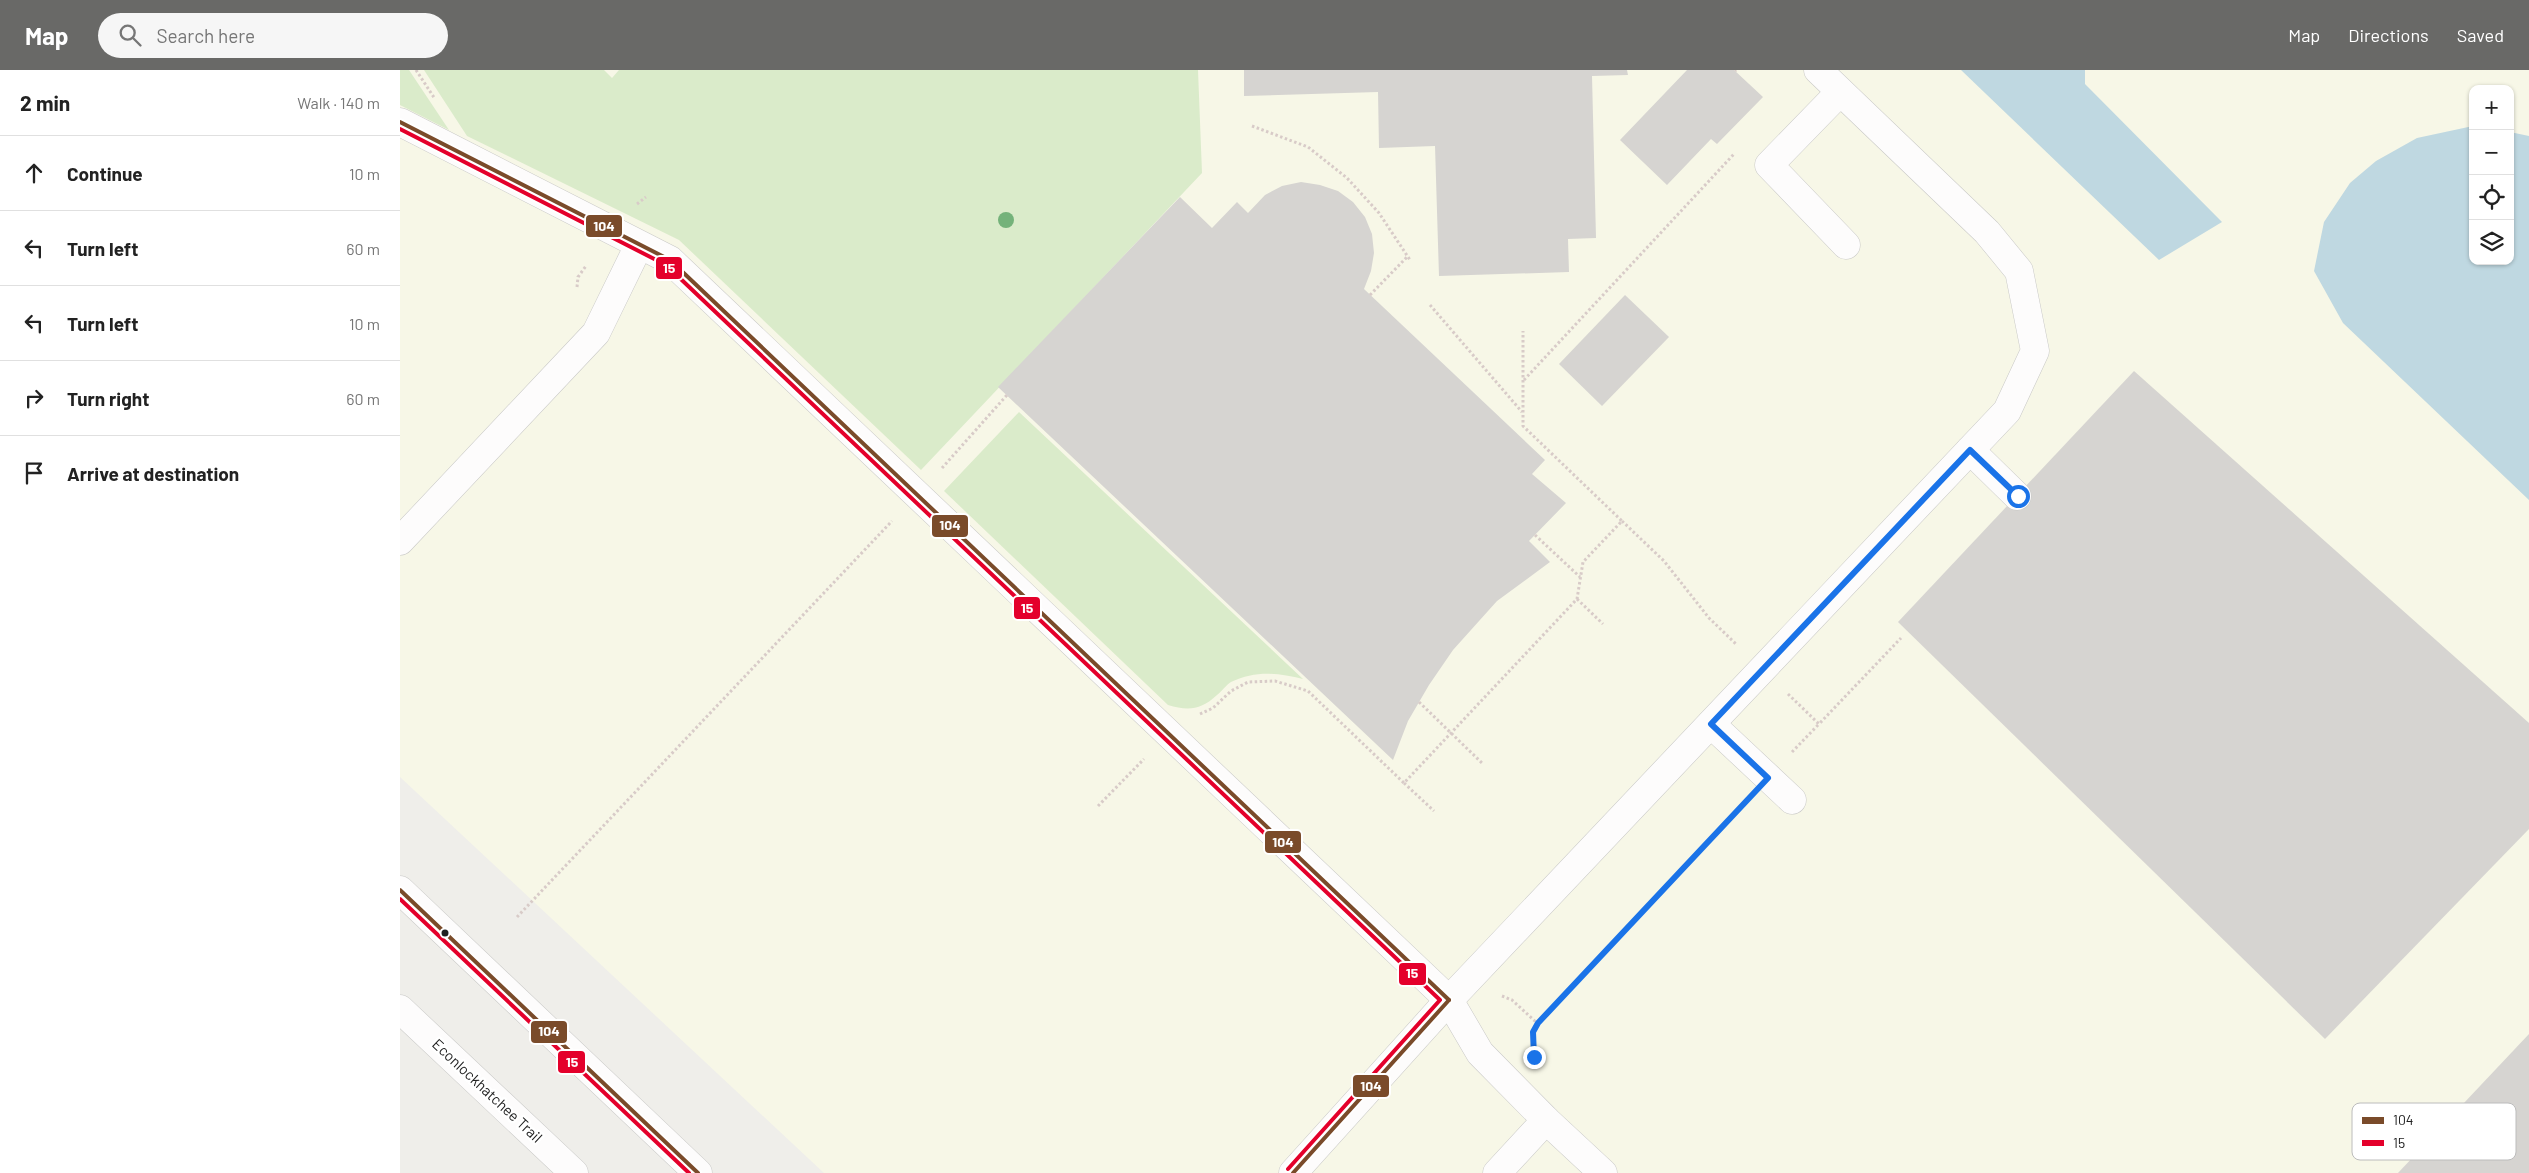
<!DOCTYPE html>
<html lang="en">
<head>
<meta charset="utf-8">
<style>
  :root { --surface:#fff; --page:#f6f6f6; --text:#222; --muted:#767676; --line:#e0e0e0; --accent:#696967 }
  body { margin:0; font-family:Barlow,sans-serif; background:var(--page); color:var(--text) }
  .controls { position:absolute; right:15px; top:15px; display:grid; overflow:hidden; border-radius:10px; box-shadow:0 1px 4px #0004 }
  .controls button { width:45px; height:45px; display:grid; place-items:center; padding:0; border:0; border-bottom:1px solid var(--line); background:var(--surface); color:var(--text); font:25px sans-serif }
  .stop { position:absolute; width:15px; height:15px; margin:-11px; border:4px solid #1a73e8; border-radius:50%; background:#fff }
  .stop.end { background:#1a73e8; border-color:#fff; box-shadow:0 1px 5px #0008 }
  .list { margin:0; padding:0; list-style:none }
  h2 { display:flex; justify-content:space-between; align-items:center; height:65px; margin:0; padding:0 20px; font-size:21px }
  h2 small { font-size:16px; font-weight:400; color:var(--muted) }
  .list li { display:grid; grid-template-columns:32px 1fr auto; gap:15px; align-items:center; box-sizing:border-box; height:75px; padding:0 20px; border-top:1px solid var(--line) }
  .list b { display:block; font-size:19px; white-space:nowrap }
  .list em { font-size:16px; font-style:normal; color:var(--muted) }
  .icon { flex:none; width:28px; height:28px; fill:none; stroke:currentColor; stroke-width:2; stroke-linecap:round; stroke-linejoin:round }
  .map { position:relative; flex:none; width:2129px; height:1103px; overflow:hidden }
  header { display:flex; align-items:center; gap:30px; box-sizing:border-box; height:70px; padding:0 25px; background:var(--accent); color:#fff }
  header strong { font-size:24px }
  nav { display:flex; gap:28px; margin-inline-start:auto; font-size:18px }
  .search { width:350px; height:45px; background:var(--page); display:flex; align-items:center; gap:12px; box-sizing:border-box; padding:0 18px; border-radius:28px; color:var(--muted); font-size:19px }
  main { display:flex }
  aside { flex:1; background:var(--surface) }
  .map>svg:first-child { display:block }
  .education { fill:#f7f7e7; fill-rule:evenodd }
  .grass { fill:#daebca }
  .water { fill:#bfd8e1 }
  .building { fill:#d6d4d1 }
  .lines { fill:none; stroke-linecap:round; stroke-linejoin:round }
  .minor-casing { stroke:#c8c8c6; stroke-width:29 }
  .path { stroke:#d8cbc8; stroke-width:3; stroke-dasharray:2.5 2.5; stroke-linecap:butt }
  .minor { stroke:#fdfcfc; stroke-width:28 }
  .bus-1-casing { stroke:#fff; stroke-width:8 }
  .bus-2-casing { stroke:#fff; stroke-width:8 }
  .bus-1 { stroke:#7a4b2a; stroke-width:4 }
  .bus-2 { stroke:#e4002b; stroke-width:4 }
  .tree { fill:#74b27a }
  .route { stroke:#1a73e8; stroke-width:6 }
  .bus-dot { fill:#212121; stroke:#fff; stroke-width:2 }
  .labels { text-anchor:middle; stroke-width:5; stroke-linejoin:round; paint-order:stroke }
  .street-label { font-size:15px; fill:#212121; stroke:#fff }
  .key { fill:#fff; stroke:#bcbcbc; stroke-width:1 }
  .key-label { font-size:14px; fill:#212121 }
  .line-badge { stroke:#fff; stroke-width:2 }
  .badge-label { font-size:14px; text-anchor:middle; font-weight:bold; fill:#fff }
</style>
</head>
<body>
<header>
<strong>Map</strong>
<div class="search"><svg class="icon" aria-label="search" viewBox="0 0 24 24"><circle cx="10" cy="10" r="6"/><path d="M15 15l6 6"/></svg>Search here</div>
<nav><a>Map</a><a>Directions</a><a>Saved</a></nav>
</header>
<main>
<aside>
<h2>2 min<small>Walk · 140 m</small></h2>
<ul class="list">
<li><svg class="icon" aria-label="ahead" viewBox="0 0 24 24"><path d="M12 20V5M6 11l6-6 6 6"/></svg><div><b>Continue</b></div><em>10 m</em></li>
<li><svg class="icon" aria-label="left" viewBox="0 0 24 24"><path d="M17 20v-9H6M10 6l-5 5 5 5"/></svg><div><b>Turn left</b></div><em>60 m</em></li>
<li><svg class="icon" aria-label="left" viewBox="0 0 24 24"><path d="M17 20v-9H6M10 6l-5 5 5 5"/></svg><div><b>Turn left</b></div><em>10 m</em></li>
<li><svg class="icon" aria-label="right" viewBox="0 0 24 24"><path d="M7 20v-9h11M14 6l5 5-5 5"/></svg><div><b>Turn right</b></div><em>60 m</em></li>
<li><svg class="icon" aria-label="arrive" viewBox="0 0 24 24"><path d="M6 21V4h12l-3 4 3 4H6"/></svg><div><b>Arrive at destination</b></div></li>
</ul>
</aside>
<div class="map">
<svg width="2129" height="1103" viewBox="0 0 2129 1103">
  <rect width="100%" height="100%" fill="#efeeea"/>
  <!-- education -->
  <path class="education" d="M0 0H2129V1103H424L0 707ZM2073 19H2110V191H2073Z"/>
  <!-- grass -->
  <g class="grass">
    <polygon points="0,0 9,0 49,60 0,35"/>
    <polygon points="24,0 204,0 212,8 219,0 798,0 802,103 521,400 279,170 67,66"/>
    <path d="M619 342 903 609C878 603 856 600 831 612 826 615 822 621 817 625 801 640 788 641 768 635L544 421Z"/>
  </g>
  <!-- water -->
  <g class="water">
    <polygon points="1561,0 1685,0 1685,14 1822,152 1759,190"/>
    <polygon points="2073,56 2073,191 2110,191 2110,62 2129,66 2129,430 1943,253 1914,201 1924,152 1950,113 1976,91 2017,68"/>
  </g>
  <!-- building -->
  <g class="building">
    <polygon points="844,0 1227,0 1228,5 1192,6 1196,168 1168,169 1169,202 1039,206 1035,76 979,78 978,22 844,26"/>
    <polygon points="1287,0 1334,0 1363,27 1317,74 1311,69 1267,115 1220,70"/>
    <polygon points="901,112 920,115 938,121 953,132 965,147 972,164 974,183 971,201 964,219 1145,390 1132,404 1166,433 1129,471 1150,492 1097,531 1053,580 1029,615 1008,651 993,690 598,317 780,127 812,158 837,132 848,143 865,125 882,116"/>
    <polygon points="1225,225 1269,267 1202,336 1159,294"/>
    <polygon points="1734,301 2129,653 2129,759 1925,969 1498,552"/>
    <polygon points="2129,964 2129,1103 1998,1103"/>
  </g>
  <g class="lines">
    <!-- minor casing -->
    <g class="minor-casing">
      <g id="minor">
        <polyline points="1440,22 1369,95 1446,175"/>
        <polyline points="0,52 270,190 1049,930 1080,983 1146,1050 1097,1103"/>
        <polyline points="1570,380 1617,426"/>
        <polyline points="0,471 196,263 239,175"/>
        <polyline points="1311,654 1392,730"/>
        <polyline points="0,820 298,1103"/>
        <polyline points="0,939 174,1103"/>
        <polyline points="1146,1050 1203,1103"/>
        <polyline points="893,1103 1049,930 1607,341 1635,281 1619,201 1587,162 1418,0"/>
      </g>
    </g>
    <!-- path -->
    <g class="path">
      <polyline points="16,0 35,29"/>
      <polyline points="1335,1 1336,0"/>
      <polyline points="852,56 908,77 947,108 979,143 1010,190"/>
      <polyline points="237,134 246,127"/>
      <polyline points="177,217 178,207 186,196"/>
      <polyline points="970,225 1007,187"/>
      <polyline points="1030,235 1122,342"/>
      <polyline points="1124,310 1334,84"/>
      <polyline points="542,398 607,325"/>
      <polyline points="1222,451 1264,491 1309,548 1337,575"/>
      <polyline points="1135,465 1180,507"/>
      <polyline points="1177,529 1203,554"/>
      <polyline points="1388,624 1419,654 1501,568"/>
      <polyline points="1019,632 1082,693"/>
      <polyline points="800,644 813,638 831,621 848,612 875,611 908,621 1004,713 1177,529 1183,492 1222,451 1123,356 1123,261"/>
      <polyline points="1392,682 1419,654"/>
      <polyline points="1004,713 1034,741"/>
      <polyline points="698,736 744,689"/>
      <polyline points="117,847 492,451"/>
      <polyline points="1102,926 1112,930 1137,953"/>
      <polyline points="1134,985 1133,963 1137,953 1343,734"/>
    </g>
    <!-- minor -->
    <use href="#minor" class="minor"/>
    <!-- bus-1 casing -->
    <g class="bus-1-casing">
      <g id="bus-1">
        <polyline points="0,52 270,190 1049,930"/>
        <polyline points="0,820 298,1103"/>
        <polyline points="893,1103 1049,930"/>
      </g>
    </g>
    <!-- bus-2 casing -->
    <g class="bus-2-casing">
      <g id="bus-2">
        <polyline points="0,59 266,195 1040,930 888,1099"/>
        <polyline points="0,829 289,1103"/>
      </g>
    </g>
    <!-- bus-1 -->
    <use href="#bus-1" class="bus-1"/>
    <!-- bus-2 -->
    <use href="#bus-2" class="bus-2"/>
  </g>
  <!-- trees -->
  <circle class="tree" cx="606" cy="150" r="8"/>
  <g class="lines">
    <!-- route -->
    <polyline class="route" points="1134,987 1133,962 1138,953 1368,708 1311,654 1570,380 1618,426"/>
  </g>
  <!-- markers -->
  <circle class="bus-dot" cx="45" cy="863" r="4.5"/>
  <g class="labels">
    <!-- street labels -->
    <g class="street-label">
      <text transform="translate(87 1021) rotate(43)" y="5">Econlockhatchee Trail</text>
    </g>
  </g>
  <!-- legend -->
  <rect x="1952" y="1033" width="164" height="57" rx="8" class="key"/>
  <rect x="1962" y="1047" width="22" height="7" fill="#7a4b2a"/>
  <rect x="1962" y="1070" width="22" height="6" fill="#e4002b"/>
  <g class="key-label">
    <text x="1993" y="1055">104</text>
    <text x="1993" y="1078">15</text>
  </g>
  <g class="line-badge">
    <rect x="185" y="144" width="38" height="24" rx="5" fill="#7a4b2a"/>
    <rect x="255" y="186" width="28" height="24" rx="5" fill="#e4002b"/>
    <rect x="531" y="444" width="38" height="24" rx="5" fill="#7a4b2a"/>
    <rect x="613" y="526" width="28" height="24" rx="5" fill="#e4002b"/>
    <rect x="864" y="760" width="38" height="24" rx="5" fill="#7a4b2a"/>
    <rect x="998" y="892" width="29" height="24" rx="5" fill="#e4002b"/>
    <rect x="130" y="950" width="38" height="24" rx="5" fill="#7a4b2a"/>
    <rect x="157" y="980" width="29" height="24" rx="5" fill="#e4002b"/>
    <rect x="952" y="1004" width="38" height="24" rx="5" fill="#7a4b2a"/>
  </g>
  <g class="badge-label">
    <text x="204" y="161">104</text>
    <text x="269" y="203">15</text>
    <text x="550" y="460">104</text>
    <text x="627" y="543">15</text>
    <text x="883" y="777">104</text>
    <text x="1012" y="908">15</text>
    <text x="149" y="966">104</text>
    <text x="172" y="997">15</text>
    <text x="971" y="1021">104</text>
  </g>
</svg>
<div class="controls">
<button>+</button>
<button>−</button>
<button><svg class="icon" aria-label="locate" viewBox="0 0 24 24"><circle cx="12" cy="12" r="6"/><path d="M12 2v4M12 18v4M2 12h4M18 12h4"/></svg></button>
<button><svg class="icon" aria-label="layers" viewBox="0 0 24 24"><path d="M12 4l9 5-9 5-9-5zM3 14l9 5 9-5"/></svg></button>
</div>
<div class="stop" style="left:1618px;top:426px"></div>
<div class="stop end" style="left:1134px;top:987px"></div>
</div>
</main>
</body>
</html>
